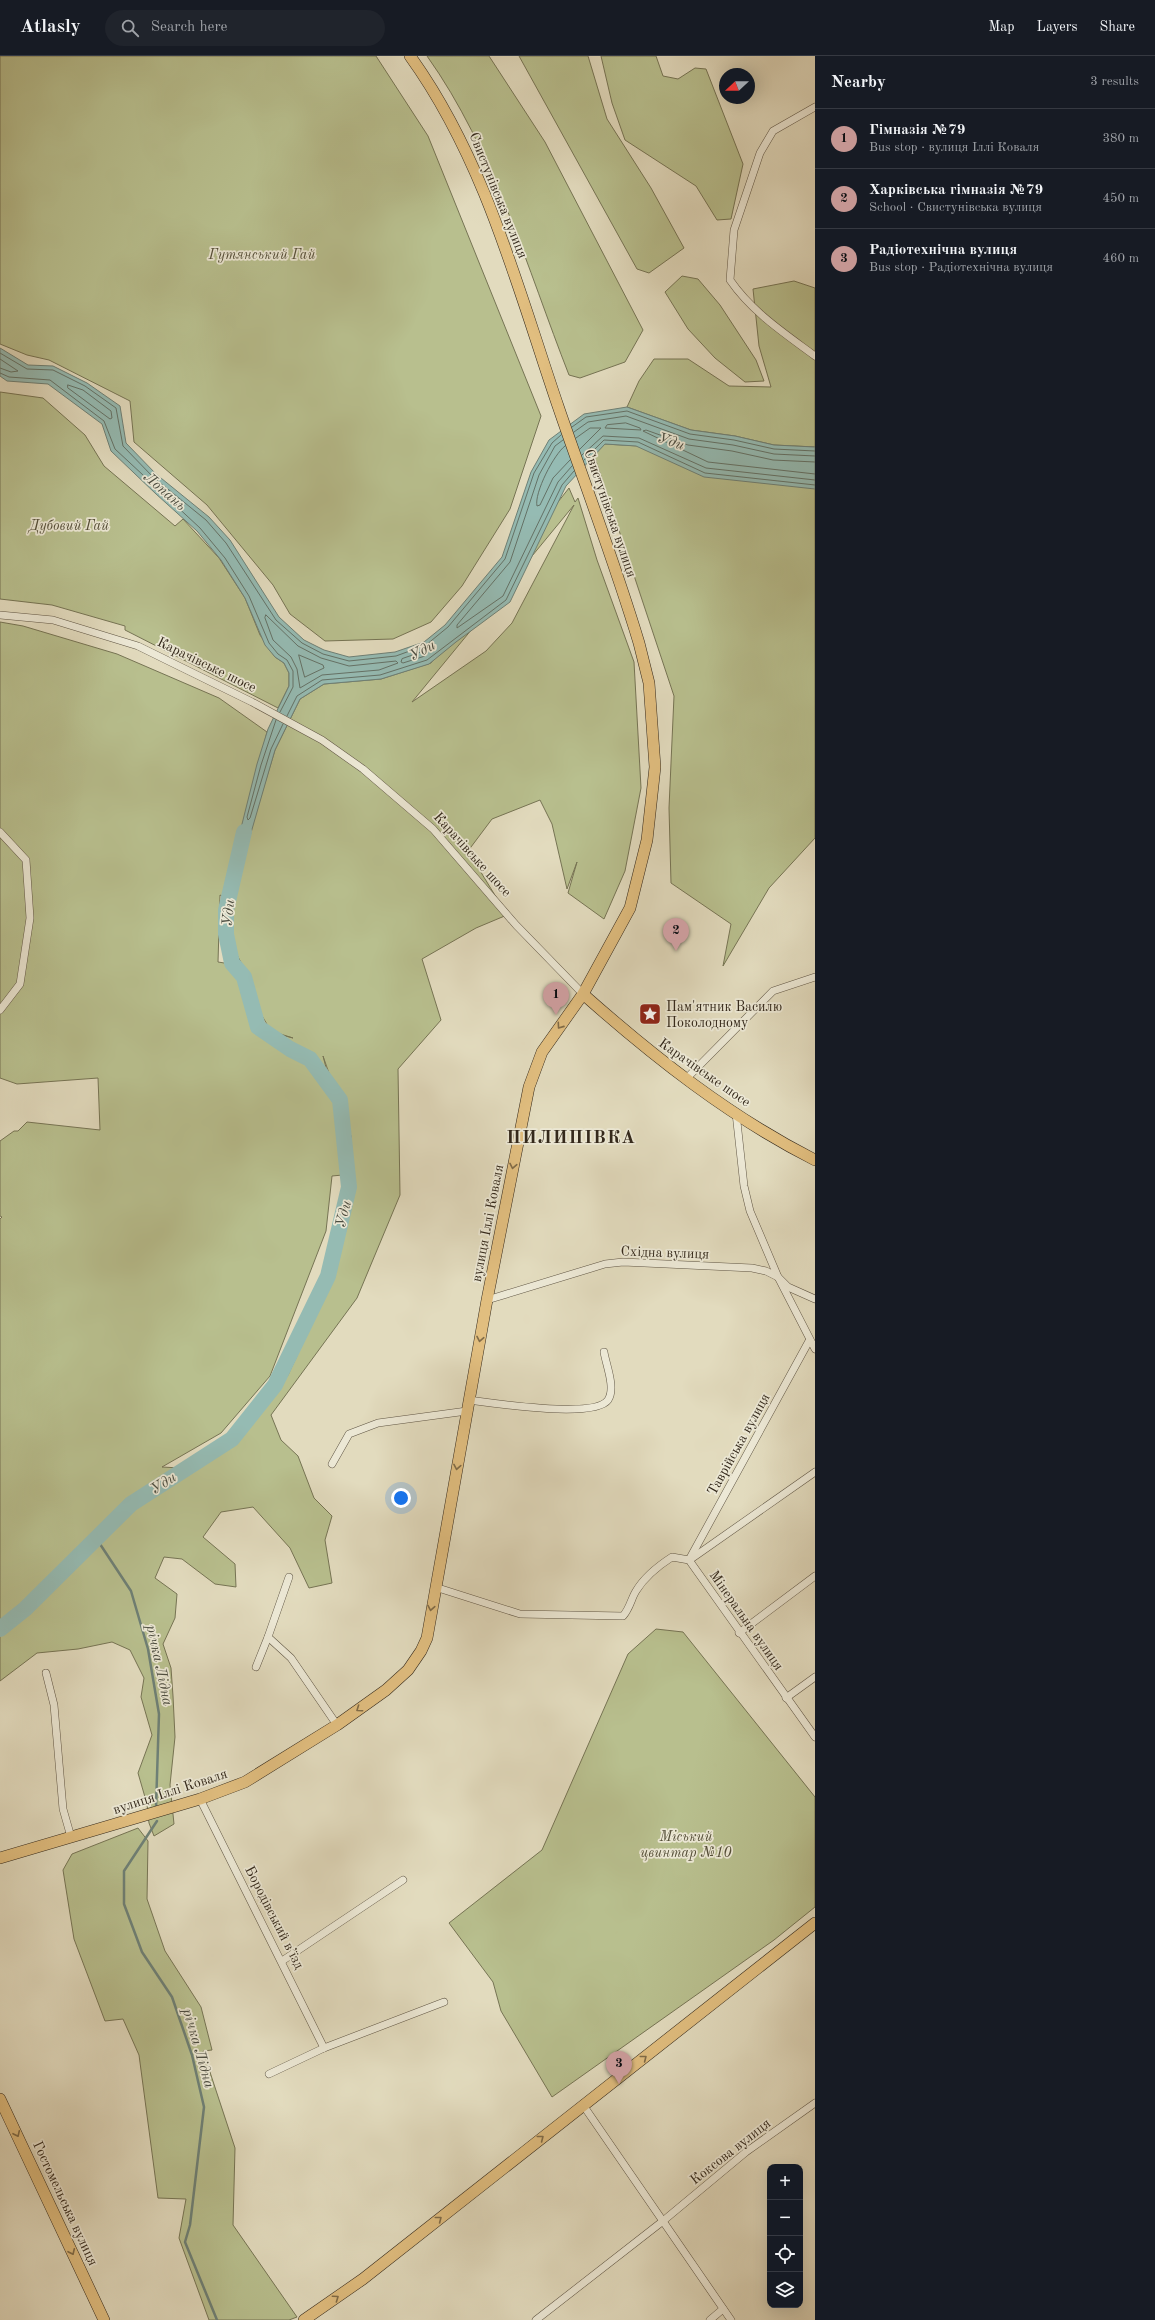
<!DOCTYPE html>
<html lang="en">
<head>
<meta charset="utf-8">
<style>
  :root { --surface:#171b24; --page:#20242c; --text:#f1f3f6; --muted:#9ea1a6; --line:#363941; --accent:#c59692 }
  body { margin:0; font-family:"Old Standard TT",serif; background:var(--page); color:var(--text) }
  .controls { position:absolute; right:12px; bottom:12px; display:grid; overflow:hidden; border-radius:8px; box-shadow:0 4px 16px #0002 }
  .controls button { width:36px; height:36px; display:grid; place-items:center; padding:0; border:0; border-bottom:1px solid var(--line); background:var(--surface); color:var(--text); font:20px sans-serif }
  .compass { position:absolute; left:719px; top:12px; width:36px; height:36px; border-radius:50%; background:var(--surface); box-shadow:0 4px 16px #0002; rotate:248deg }
  .you { position:absolute; left:401px; top:1442px; width:14px; height:14px; margin:-10px; border:3px solid #fff; border-radius:50%; background:#1a73e8; box-shadow:0 0 0 6px #1a73e833 }
  .badge { display:grid; place-items:center; width:26px; height:26px; border-radius:50%; background:var(--accent); color:#111; font-size:13px; font-weight:700 }
  .pin { position:absolute; translate:-50% -33px; filter:drop-shadow(0 1px 2px #0008) }
  .pin::after { content:''; position:absolute; top:21px; width:14px; height:12px; background:inherit; clip-path:polygon(0 0,100% 0,50% 100%) }
  .list { margin:0; padding:0; list-style:none }
  h2 { display:flex; justify-content:space-between; align-items:center; height:52px; margin:0; padding:0 16px; font-size:17px }
  h2 small { font-size:13px; font-weight:400; color:var(--muted) }
  .list li { display:grid; grid-template-columns:26px 1fr auto; gap:12px; align-items:center; box-sizing:border-box; height:60px; padding:0 16px; border-top:1px solid var(--line) }
  .list b { display:block; font-size:15px; white-space:nowrap }
  .list p { margin:0; font-size:13px; white-space:nowrap; color:var(--muted) }
  .list em { font-size:13px; font-style:normal; color:var(--muted) }
  .icon { flex:none; width:22px; height:22px; fill:none; stroke:currentColor; stroke-width:2; stroke-linecap:round; stroke-linejoin:round }
  .map { position:relative; flex:none; width:815px; height:2264px; overflow:hidden }
  header { display:flex; align-items:center; gap:24px; box-sizing:border-box; height:56px; padding:0 20px; background:var(--surface); border-bottom:1px solid var(--line) }
  header strong { font-size:19px }
  nav { display:flex; gap:22px; margin-inline-start:auto; font-size:14px }
  .search { width:280px; height:36px; background:var(--page); display:flex; align-items:center; gap:10px; box-sizing:border-box; padding:0 14px; border-radius:22px; color:var(--muted); font-size:15px }
  main { display:flex }
  aside { flex:1; background:var(--surface) }
  .map>svg:first-child { display:block }
  .green { fill:#b8bf8e; stroke:#767454; fill-rule:evenodd }
  .water { fill:#95bbb3; stroke:#6e8076 }
  .lines { fill:none; stroke-linecap:round; stroke-linejoin:round }
  .shore { stroke:#647267; stroke-width:1 }
  .stream { stroke:#6e8076; stroke-width:2.5 }
  .river { stroke:#95bbb3; stroke-width:16 }
  .minor-casing { stroke:#5f5544; stroke-width:8 }
  .primary-casing { stroke:#33281b; stroke-width:12 }
  .minor { stroke:#ece8d5; stroke-width:7 }
  .primary { stroke:#e1be7f; stroke-width:11 }
  .oneway { stroke:#816c48 }
  .labels { text-anchor:middle; stroke-width:3.5; stroke-linejoin:round; paint-order:stroke }
  .street-label { font-size:14px; fill:#33281b; stroke:#ece8d5 }
  .park-label { font-size:14px; font-style:italic; fill:#544e38; stroke:#ece8d5 }
  .poi-label { font-size:14px; fill:#33281b; stroke:#ece8d5; text-anchor:start }
  .water-label { font-size:15px; font-style:italic; fill:#4c4d41; stroke:#ece8d5 }
  .district-label { font-size:18px; font-weight:bold; letter-spacing:1px; fill:#33281b; stroke:#ece8d5 }
</style>
</head>
<body>
<header>
<strong>Atlasly</strong>
<div class="search"><svg class="icon" aria-label="search" viewBox="0 0 24 24"><circle cx="10" cy="10" r="6"/><path d="M15 15l6 6"/></svg>Search here</div>
<nav><a>Map</a><a>Layers</a><a>Share</a></nav>
</header>
<main>
<div class="map">
<svg width="815" height="2264" viewBox="0 0 815 2264">
  <rect width="100%" height="100%" fill="#e2dbbe"/>
  <filter id="stains"><feTurbulence type="fractalNoise" baseFrequency=".005" numOctaves="4"/><feColorMatrix values="0 0 0 0 .2 0 0 0 0 .09 0 0 0 0 .02 0 0 0 .5 -.17"/></filter>
  <radialGradient id="worn" r=".72"><stop offset=".6" stop-color="#630" stop-opacity="0"/><stop offset="1" stop-color="#630" stop-opacity=".3"/></radialGradient>
  <!-- green -->
  <g class="green">
    <polygon points="0,0 376,0 428,80 541,360 510,453 462,530 431,566 393,583 325,585 290,558 273,529 207,449 134,386 130,345 49,304 27,299 0,288"/>
    <path d="M427 0H489L545 86 643 274 625 306 580 322 569 319C527 212 494 94 427 0Z"/>
    <polygon points="519,0 588,0 607,63 651,132 684,192 649,217 637,213"/>
    <polygon points="601,0 656,0 663,20 678,23 695,12 706,13 743,108 731,163 717,164 696,130 625,84 612,47"/>
    <polygon points="682,220 698,223 720,249 756,304 764,325 745,326 715,302 688,273 665,236"/>
    <polygon points="794,225 815,232 815,391 774,389 735,380 691,374 627,351 639,325 654,303 688,303 729,330 771,331 759,290 753,233"/>
    <polygon points="0,336 43,342 85,379 104,410 175,470 183,463 219,502 245,542 260,579 275,601 284,607 289,617 289,630 278,652 125,574 125,570 52,549 0,543"/>
    <polygon points="605,388 639,390 815,431 815,782 769,832 723,910 731,868 671,827 669,752 674,640 594,399"/>
    <path d="M569 432 575 446 578 442 597 504 634 606 641 732 625 815 604 863 568 837 577 806 567 833 552 768 540 744 492 763 468 795 507 859 476 872 422 903 441 964 398 1013 400 1139 357 1242 271 1359 281 1384 298 1400 314 1442 332 1460 325 1484 332 1527 309 1532 290 1492 253 1451 221 1456 203 1481 235 1508 236 1531 215 1528 182 1503 164 1501 155 1522 177 1538 175 1562 163 1588 171 1612 173 1640 175 1681 170 1729 174 1768 154 1780 149 1767 147 1748 138 1717 152 1679 141 1641 144 1622 130 1594 112 1586 78 1593 37 1597 0 1625V1576L44 1539 134 1451 234 1390 288 1319 326 1237 353 1118 332 1120 326 1175 270 1320 221 1377 162 1411 180 1412 126 1448 25 1547 0 1567V1163L2 1161 0 1160V1085L14 1075H18L27 1066 100 1074 98 1022 17 1028 0 1022V566L23 570 117 598 219 642 267 676 226 842 220 839 218 906 243 910 237 899 231 872 233 832 275 694 300 643 324 628 381 623 431 607ZM574 449 512 567 486 595 412 646ZM244 912 250 921 258 953 271 975 293 982 255 972ZM323 1000 351 1080 353 1115Z"/>
    <polygon points="656,1573 683,1576 815,1741 815,1851 774,1884 552,2041 501,1955 493,1926 449,1867 542,1794 628,1598"/>
    <polygon points="138,1772 148,1785 147,1843 165,1895 201,1951 212,1994 203,1995 235,2092 233,2169 297,2261 289,2264 209,2264 179,2182 186,2143 158,2142 139,1999 123,1963 105,1965 74,1883 63,1814 72,1798"/>
  </g>
  <!-- water -->
  <polygon class="water" points="0,292 28,309 53,310 87,327 120,350 126,387 156,418 209,461 230,484 279,561 304,584 324,594 349,601 395,596 424,586 445,569 502,501 531,416 549,384 584,358 627,351 691,374 735,380 774,389 815,391 815,433 704,421 636,390 605,388 566,430 510,546 456,586 429,608 381,623 324,628 300,643 275,694 246,794 234,800 257,708 268,673 289,630 289,617 284,607 275,601 265,589 245,542 221,504 197,475 156,438 111,395 102,368 48,328 7,325 0,320"/>
  <g class="lines">
    <!-- shore -->
    <g class="shore">
      <polyline points="0,297 27,313 53,314 85,330 116,352 123,390 153,421 206,464 226,487 276,564 302,587 323,598 349,605 396,600 426,589 448,571 505,503 534,417 552,387 561,379"/>
      <polyline points="0,303 18,315 11,316 0,312"/>
      <polyline points="0,317 9,321 50,324 104,365 115,393 200,472 225,502 249,540 269,587 278,598 287,604 293,615 293,631 280,656"/>
      <polygon points="68,329 83,334 111,355 112,362 110,363 68,332"/>
      <polygon points="626,367 640,372 641,374 605,372 607,369"/>
      <polyline points="572,371 586,361 627,355 690,378 734,384 774,393 815,395"/>
      <polyline points="574,376 588,366 626,360 689,383 733,389 774,398 815,400"/>
      <polyline points="576,382 590,372 601,372 580,393"/>
      <polyline points="563,384 555,390 539,419 510,506 457,569 457,572 503,540 558,426 572,410"/>
      <path d="M565 390C554 398 534 437 537 450L540 449 553 422 570 404"/>
      <polyline points="582,399 603,380 639,382 706,412 815,424"/>
      <polyline points="584,404 604,384 638,386 705,417 815,429"/>
      <polyline points="815,406 773,404 732,395 688,389 646,374 643,375 708,406 815,418"/>
      <polygon points="266,559 298,590 321,602 349,610 396,605 398,607 379,614 322,619 300,632 297,613 291,601 273,584 265,562"/>
      <polygon points="425,595 427,597 425,600 403,607 401,606 402,603"/>
      <polygon points="299,599 323,609 324,612 305,621"/>
      <polyline points="287,660 297,640 322,624 380,619 427,604 506,544 562,429 574,415"/>
      <polyline points="276,664 261,709 247,761 248,764 250,762 271,693 283,668"/>
    </g>
    <!-- stream -->
    <g class="stream">
      <polyline points="96,1482 131,1535 148,1593 159,1658 156,1751"/>
      <polyline points="157,1765 124,1815 124,1848 142,1896 172,1941 192,1999 204,2051 190,2169 185,2186 217,2264"/>
    </g>
    <!-- river -->
    <polyline class="river" points="0,1573 25,1553 131,1448 232,1383 275,1329 328,1220 349,1131 340,1044 310,1003 290,993 258,971 244,921 232,907 226,878 226,854 244,776"/>
    <!-- minor casing -->
    <g class="minor-casing">
      <g id="minor">
        <path d="M815 51 773 75 760 97 734 174 730 224C752 256 784 277 815 300"/>
        <polyline points="0,559 53,564 138,590 252,646 322,684 363,713 433,773 516,869 583,938"/>
        <polyline points="0,776 26,804 30,862 20,928 0,954"/>
        <polyline points="686,1023 773,935 815,921"/>
        <polyline points="736,1057 744,1130 750,1155 778,1221 815,1293"/>
        <polyline points="487,1244 605,1208 623,1206 752,1212 766,1215 778,1221 788,1231 815,1243"/>
        <path d="M469 1344C492 1347 595 1363 608 1344 616 1332 606 1309 604 1296"/>
        <polyline points="332,1408 349,1378 378,1367 467,1355"/>
        <polyline points="691,1503 815,1416"/>
        <polyline points="689,1504 809,1285"/>
        <polyline points="289,1521 268,1581 291,1602 337,1669"/>
        <path d="M435 1531 520 1558 623 1560C630 1552 631 1543 636 1535 645 1520 658 1510 672 1501L689 1504 815 1681"/>
        <polyline points="739,1577 815,1520"/>
        <polyline points="256,1611 268,1581"/>
        <polyline points="46,1617 54,1649 63,1753 71,1781"/>
        <polyline points="786,1642 815,1621"/>
        <polyline points="200,1743 324,1992"/>
        <polyline points="282,1905 403,1824"/>
        <polyline points="269,2018 324,1992 444,1946"/>
        <polyline points="583,2049 731,2264"/>
        <polyline points="536,2264 663,2165 746,2096 815,2047"/>
        <polyline points="710,2264 723,2253"/>
      </g>
    </g>
    <!-- primary casing -->
    <g class="primary-casing">
      <g id="primary">
        <path d="M583 938C654 1001 730 1061 815 1104"/>
        <path d="M0 1802 200 1743 245 1726 337 1669 386 1634 408 1614 421 1595 427 1582 487 1244 529 1031 542 996 583 938 630 852 647 784 655 711 649 627 639 587C615 507 585 429 558 350 517 230 485 104 410 0"/>
        <polyline points="0,2043 104,2264"/>
        <polyline points="304,2264 363,2223 815,1867"/>
      </g>
    </g>
    <!-- minor -->
    <use href="#minor" class="minor"/>
    <!-- primary -->
    <use href="#primary" class="primary"/>
  </g>
  <!-- one-way arrows -->
  <defs><path id="oneway-chevron" d="M-2-3.5L2.5 0L-2 3.5" fill="none" stroke-width="1.6" stroke-linecap="round" stroke-linejoin="round"/></defs>
  <g class="oneway">
    <use href="#oneway-chevron" transform="translate(560 970) rotate(125)"/>
    <use href="#oneway-chevron" transform="translate(513 1110) rotate(101)"/>
    <use href="#oneway-chevron" transform="translate(480 1283) rotate(101)"/>
    <use href="#oneway-chevron" transform="translate(457 1411) rotate(100)"/>
    <use href="#oneway-chevron" transform="translate(431 1552) rotate(100)"/>
    <use href="#oneway-chevron" transform="translate(359 1653) rotate(145)"/>
    <use href="#oneway-chevron" transform="translate(644 2002) rotate(-38)"/>
    <use href="#oneway-chevron" transform="translate(17 2078) rotate(65)"/>
    <use href="#oneway-chevron" transform="translate(541 2082) rotate(-38)"/>
    <use href="#oneway-chevron" transform="translate(439 2163) rotate(-38)"/>
    <use href="#oneway-chevron" transform="translate(72 2196) rotate(65)"/>
    <use href="#oneway-chevron" transform="translate(336 2242) rotate(-35)"/>
  </g>
  <!-- icons -->
  <defs>
    <g id="sight-square" transform="scale(1.15)"><rect x="-9" y="-9" width="18" height="18" rx="4" fill="#8f2418" stroke="#ece8d5"/><path d="M0-6L1.8-2.2L6-1.7L2.9 1.2L3.7 5.4L0 3.3L-3.7 5.4L-2.9 1.2L-6-1.7L-1.8-2.2Z" fill="#fff"/></g>
  </defs>
  <g fill-rule="evenodd">
    <use href="#sight-square" x="650" y="958"/>
  </g>
  <g class="labels">
    <!-- street labels -->
    <g class="street-label">
      <text transform="translate(499 139) rotate(68)" y="5">Свистунівська вулиця</text>
      <text transform="translate(611 457) rotate(71)" y="5">Свистунівська вулиця</text>
      <text transform="translate(207 608) rotate(26)" y="5">Карачівське шосе</text>
      <text transform="translate(473 798) rotate(48)" y="5">Карачівське шосе</text>
      <text transform="translate(705 1016) rotate(35)" y="5">Карачівське шосе</text>
      <text transform="translate(487 1167) rotate(-79)" y="5">вулиця Іллі Коваля</text>
      <text transform="translate(665 1196) rotate(2)" y="5">Східна вулиця</text>
      <text transform="translate(738 1388) rotate(-61)" y="5">Таврійська вулиця</text>
      <text transform="translate(747 1564) rotate(55)" y="5">Мінеральна вулиця</text>
      <text transform="translate(170 1735) rotate(-18)" y="5">вулиця Іллі Коваля</text>
      <text transform="translate(275 1861) rotate(63)" y="5">Бородівський в’їзд</text>
      <text transform="translate(730 2095) rotate(-38)" y="5">Коксова вулиця</text>
      <text transform="translate(66 2147) rotate(65)" y="5">Гостомельська вулиця</text>
    </g>
    <!-- park labels -->
    <g class="park-label">
      <text x="262" y="203">Гутянський Гай</text>
      <text x="69" y="474">Дубовий Гай</text>
      <text x="686" y="1785">Міський<tspan x="686" dy="16">цвинтар №10</tspan></text>
    </g>
    <!-- poi labels -->
    <g class="poi-label">
      <text x="666" y="955">Пам'ятник Василю<tspan x="666" dy="16">Поколодному</tspan></text>
    </g>
    <!-- water labels -->
    <g class="water-label">
      <text transform="translate(671 385) rotate(18)" y="5">Уди</text>
      <text transform="translate(165 435) rotate(41)" y="5">Лопань</text>
      <text transform="translate(422 594) rotate(-28)" y="5">Уди</text>
      <text transform="translate(228 857) rotate(-84)" y="5">Уди</text>
      <text transform="translate(343 1158) rotate(-76)" y="5">Уди</text>
      <text transform="translate(163 1427) rotate(-33)" y="5">Уди</text>
      <text transform="translate(160 1609) rotate(78)" y="5">річка Лідна</text>
      <text transform="translate(199 1992) rotate(74)" y="5">річка Лідна</text>
    </g>
    <!-- district labels -->
    <g class="district-label">
      <text x="571" y="1087">ПИЛИПІВКА</text>
    </g>
  </g>
  <rect width="100%" height="100%" filter="url(#stains)"/>
  <rect width="100%" height="100%" fill="url(#worn)"/>
</svg>
<div class="controls">
<button>+</button>
<button>−</button>
<button><svg class="icon" aria-label="locate" viewBox="0 0 24 24"><circle cx="12" cy="12" r="6"/><path d="M12 2v4M12 18v4M2 12h4M18 12h4"/></svg></button>
<button><svg class="icon" aria-label="layers" viewBox="0 0 24 24"><path d="M12 4l9 5-9 5-9-5zM3 14l9 5 9-5"/></svg></button>
</div>
<svg class="compass" viewBox="-18 -18 36 36"><path d="M0-13l5 13h-10z" fill="#e53935"/><path d="M0 13l5-13h-10z" fill="#9ea1a6"/></svg>
<div class="you"></div>
<div class="pin badge" style="left:556px;top:959px">1</div>
<div class="pin badge" style="left:676px;top:895px">2</div>
<div class="pin badge" style="left:619px;top:2028px">3</div>
</div>
<aside>
<h2>Nearby<small>3 results</small></h2>
<ul class="list">
<li><span class="badge">1</span><div><b>Гімназія №79</b><p>Bus stop · вулиця Іллі Коваля</p></div><em>380 m</em></li>
<li><span class="badge">2</span><div><b>Харківська гімназія №79</b><p>School · Свистунівська вулиця</p></div><em>450 m</em></li>
<li><span class="badge">3</span><div><b>Радіотехнічна вулиця</b><p>Bus stop · Радіотехнічна вулиця</p></div><em>460 m</em></li>
</ul>
</aside>
</main>
</body>
</html>
